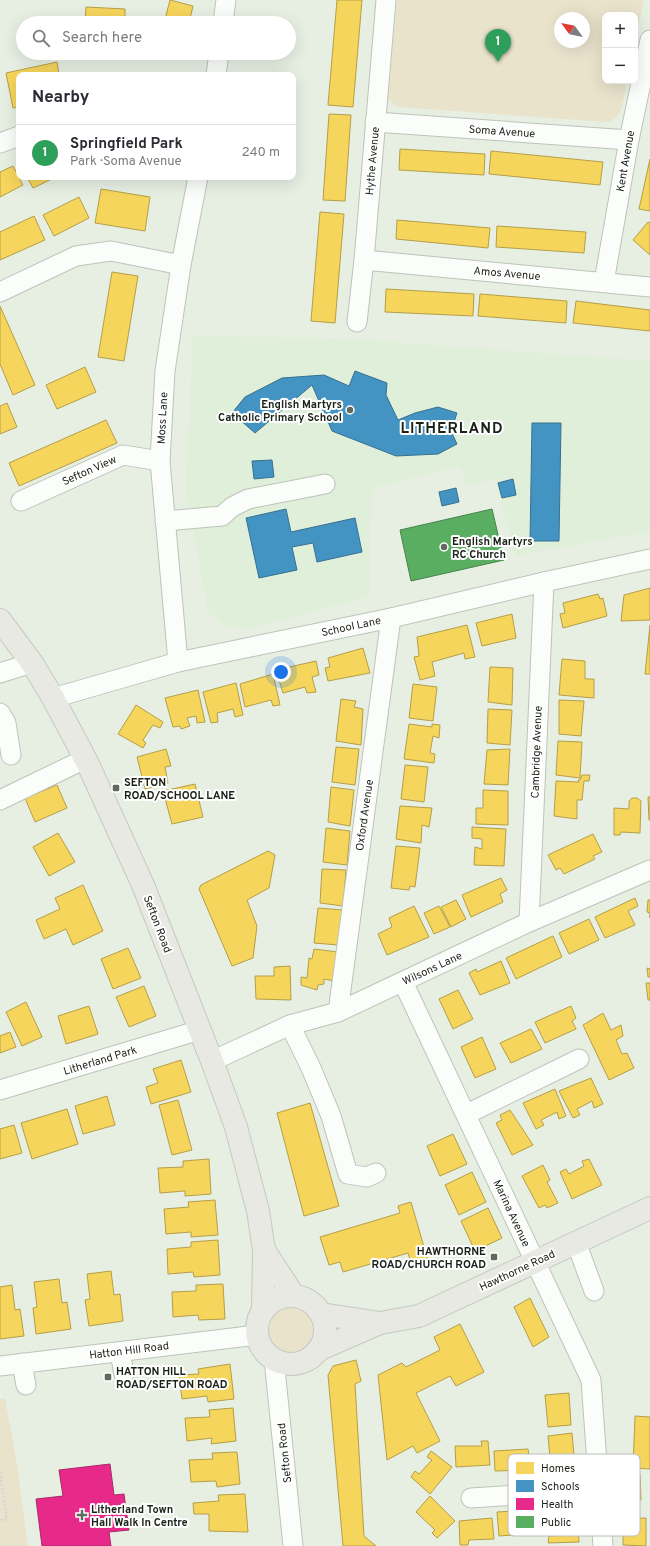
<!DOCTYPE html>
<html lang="en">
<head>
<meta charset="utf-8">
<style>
  :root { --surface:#fff; --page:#f2f2f3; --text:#2b2b33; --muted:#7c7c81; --line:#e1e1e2; --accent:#62695f }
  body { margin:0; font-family:Overpass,sans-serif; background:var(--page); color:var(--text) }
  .controls { position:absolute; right:12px; top:12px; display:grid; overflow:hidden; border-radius:8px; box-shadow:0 4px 16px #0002 }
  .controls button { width:36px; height:36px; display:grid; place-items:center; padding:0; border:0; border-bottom:1px solid var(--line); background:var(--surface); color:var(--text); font:20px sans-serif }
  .compass { position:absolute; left:554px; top:12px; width:36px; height:36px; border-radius:50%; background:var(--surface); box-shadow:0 4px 16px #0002; rotate:303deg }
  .you { position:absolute; left:281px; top:672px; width:14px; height:14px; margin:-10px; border:3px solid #fff; border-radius:50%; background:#1a73e8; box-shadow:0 0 0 6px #1a73e833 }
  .badge { display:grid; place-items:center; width:26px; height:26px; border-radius:50%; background:var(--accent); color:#fff; font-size:13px; font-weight:700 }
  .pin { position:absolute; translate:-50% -33px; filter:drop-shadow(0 1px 2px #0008) }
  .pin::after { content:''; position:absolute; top:21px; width:14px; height:12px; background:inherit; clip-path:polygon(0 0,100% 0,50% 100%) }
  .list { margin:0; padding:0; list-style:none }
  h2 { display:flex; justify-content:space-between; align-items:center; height:52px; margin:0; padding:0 16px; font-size:17px }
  h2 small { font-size:13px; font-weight:400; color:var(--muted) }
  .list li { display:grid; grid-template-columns:26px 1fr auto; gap:12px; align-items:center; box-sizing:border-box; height:56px; padding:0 16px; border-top:1px solid var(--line) }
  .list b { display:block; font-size:15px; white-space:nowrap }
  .list p { margin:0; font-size:13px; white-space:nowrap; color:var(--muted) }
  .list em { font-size:13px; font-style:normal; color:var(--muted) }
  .icon { flex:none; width:22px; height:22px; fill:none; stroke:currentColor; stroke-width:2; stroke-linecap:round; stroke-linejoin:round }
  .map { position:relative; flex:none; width:650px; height:1546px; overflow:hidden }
  .search { position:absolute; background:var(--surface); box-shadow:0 4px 16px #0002; left:16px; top:16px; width:280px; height:44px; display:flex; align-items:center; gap:10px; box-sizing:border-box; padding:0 14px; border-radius:22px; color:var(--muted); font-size:15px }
  .panel { position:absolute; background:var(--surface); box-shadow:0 4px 16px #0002; left:16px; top:72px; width:280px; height:108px; border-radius:8px }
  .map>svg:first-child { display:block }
  .built { fill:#e0efd9 }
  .green { fill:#e9e3cc; fill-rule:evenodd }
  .homes { fill:#f6d55c; stroke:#b49f48 }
  .schools { fill:#4393c3; stroke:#377190 }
  .health { fill:#e7298a; stroke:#aa2768 }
  .public { fill:#5aae61; stroke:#47844b }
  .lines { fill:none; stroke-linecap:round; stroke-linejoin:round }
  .minor-casing { stroke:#bdc3b9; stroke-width:21 }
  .major-casing { stroke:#c4c9c2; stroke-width:24 }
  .path { stroke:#d4d7d3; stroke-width:2.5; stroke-dasharray:2 2; stroke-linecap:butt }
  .minor { stroke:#fbfdfb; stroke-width:19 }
  .major { stroke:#e8e9e2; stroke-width:22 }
  .poi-dot { fill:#62695f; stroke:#fff; stroke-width:1.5 }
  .labels { text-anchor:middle; stroke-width:4; stroke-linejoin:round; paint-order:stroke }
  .street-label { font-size:11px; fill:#1b2118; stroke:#fff }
  .poi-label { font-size:11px; font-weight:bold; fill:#1b2118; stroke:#fff; text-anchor:start }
  .district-label { font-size:15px; font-weight:bold; letter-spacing:1px; fill:#1b2118; stroke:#fff }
  .key { fill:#fff; stroke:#bbbcba; stroke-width:1 }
  .key-label { font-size:11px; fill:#1b2118 }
</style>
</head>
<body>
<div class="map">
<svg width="650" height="1546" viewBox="0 0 650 1546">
  <rect width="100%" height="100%" fill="#e7efe3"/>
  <!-- built -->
  <polygon class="built" points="193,336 337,338 650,361 650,531 516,556 495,479 466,486 460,465 372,489 369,596 252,629 225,625 208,612 186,489"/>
  <!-- green -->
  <g class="green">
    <path d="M397 0H644L635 41V15H605V81H627C624 95 624 121 606 122L398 107 388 99ZM560 18H584V42H560Z"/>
    <circle cx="291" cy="1330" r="24"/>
    <polygon points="5,1398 17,1464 28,1546 0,1546 0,1399"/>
  </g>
  <!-- homes -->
  <g class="homes">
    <polygon points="170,0 193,6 189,23 164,23"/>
    <polygon points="337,0 362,0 353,107 328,105"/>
    <polygon points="86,7 125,9 125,23 85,23"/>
    <polygon points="57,62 59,75 19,75 19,107 13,108 6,73"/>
    <polygon points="329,114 351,115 345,201 323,200"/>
    <polygon points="400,149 485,154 484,175 399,170"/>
    <polygon points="491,151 603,162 600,185 489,174"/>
    <polygon points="650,159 650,211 639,209"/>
    <polygon points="13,166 23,185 0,197 0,172"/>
    <polygon points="27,177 56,177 33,188"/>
    <polygon points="101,189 150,197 145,231 95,223"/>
    <polygon points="79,197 89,218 54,236 43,215"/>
    <polygon points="320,212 344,214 335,323 311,321"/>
    <polygon points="34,216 45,240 0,260 0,232"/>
    <polygon points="397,220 490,228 488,248 396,239"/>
    <polygon points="648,222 650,223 650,255 633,240"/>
    <polygon points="497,226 586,232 584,253 496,247"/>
    <polygon points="112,272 138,276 124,361 98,357"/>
    <polygon points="386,289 474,294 473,316 385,312"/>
    <polygon points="480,294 567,301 566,323 478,316"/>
    <polygon points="576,301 650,310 650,331 573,323"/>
    <polygon points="0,306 35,385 13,395 0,364"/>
    <polygon points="85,367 96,392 57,409 46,385"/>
    <polygon points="7,403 17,427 0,434 0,406"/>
    <polygon points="106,420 117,443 19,486 9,463"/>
    <polygon points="650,588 650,620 621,621 624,595"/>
    <polygon points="598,594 600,599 603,598 607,616 563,628 560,614 565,613 563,603"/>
    <polygon points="512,614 516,638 482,646 476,623"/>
    <polygon points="467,625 475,657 465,659 464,653 432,662 435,676 420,680 414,657 419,656 417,637"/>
    <polygon points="650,625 650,674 645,674"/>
    <polygon points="363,648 370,673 328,681 325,668 330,667 328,658"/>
    <polygon points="562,659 585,661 585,679 594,679 594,698 559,695"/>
    <polygon points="316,661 319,675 312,677 316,692 307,693 305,687 283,693 276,670"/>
    <polygon points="490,667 513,668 512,705 488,702"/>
    <polygon points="273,674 280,705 273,706 271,700 245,707 240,684"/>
    <polygon points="236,683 243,715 235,717 233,709 217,713 218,722 211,723 203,692"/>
    <polygon points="413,684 437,687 433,721 409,718"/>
    <polygon points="198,690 205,722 197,723 196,716 187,718 190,726 181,729 180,726 173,727 165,698"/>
    <polygon points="341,699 356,701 354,707 363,709 361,745 336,741"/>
    <polygon points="559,700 584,701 581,736 559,734"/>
    <polygon points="136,705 163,722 160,728 153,725 143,740 146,743 143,748 118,734"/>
    <polygon points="488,709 512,710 510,745 487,743"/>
    <polygon points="409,724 432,727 432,724 440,725 439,738 433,736 430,753 435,754 434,763 404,759"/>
    <polygon points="558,741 582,742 580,778 556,775"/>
    <polygon points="336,747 359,749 355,785 332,782"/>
    <polygon points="166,749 171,766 165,767 168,783 145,789 137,757"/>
    <polygon points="510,749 508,785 484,784 487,750"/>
    <polygon points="405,765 428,767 424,802 401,799"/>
    <polygon points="582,775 590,775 589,781 584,781 582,800 577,800 577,819 554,816 556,781 579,782 578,780 580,780"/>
    <polygon points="195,784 203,817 172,824 163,791"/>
    <polygon points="57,785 67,808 35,822 25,798"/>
    <polygon points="331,787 354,790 350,826 328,822"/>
    <polygon points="483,790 508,791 508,825 476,824 476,808 483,808"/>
    <polygon points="648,797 650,797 650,820 649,820"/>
    <polygon points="632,798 637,798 641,801 640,833 621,832 620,835 614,835 614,808 629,809 629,801"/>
    <polygon points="400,806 432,808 429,827 422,825 421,843 396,839"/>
    <polygon points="472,827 506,829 504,866 474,865 475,847 482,849 482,839 472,838"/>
    <polygon points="326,828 350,831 347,865 323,862"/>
    <polygon points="58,833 75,862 49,876 33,847"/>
    <polygon points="593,834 602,852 593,856 595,859 564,874 560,868 556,870 548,855"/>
    <polygon points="396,846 420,848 415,887 410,886 409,890 391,888"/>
    <polygon points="268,851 275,855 269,888 247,900 257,926 253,958 232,966 199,889 201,885"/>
    <polygon points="322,869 346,870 343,906 320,903"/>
    <polygon points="501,878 507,890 500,894 503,902 471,917 462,895"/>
    <polygon points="83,885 103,931 73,945 66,929 44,939 36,920 60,909 55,898"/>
    <polygon points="635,898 638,906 628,911 635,925 605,938 595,917"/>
    <polygon points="456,900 466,919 451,927 441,907"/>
    <polygon points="648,900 650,900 650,918 650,913 647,912"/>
    <polygon points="414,906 429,937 387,955 378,934 392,927 389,918"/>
    <polygon points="439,906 450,927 434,934 424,913"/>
    <polygon points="318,908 343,910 338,945 314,943"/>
    <polygon points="589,919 599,940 569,954 559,933"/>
    <polygon points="553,936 562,957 516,979 506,958"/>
    <polygon points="128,948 141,978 113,989 101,959"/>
    <polygon points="314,949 338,952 334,981 324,979 324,984 318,985 317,990 301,985 301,977 307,978 309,958 312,959"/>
    <polygon points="501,961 510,983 480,995 469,973 476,969 477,972"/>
    <polygon points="290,966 291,1000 256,999 255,976 274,976 274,967"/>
    <polygon points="647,968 650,969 650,977 648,977"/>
    <polygon points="646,983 650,983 650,1000 648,1000"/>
    <polygon points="144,986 156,1016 129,1027 116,997"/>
    <polygon points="458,990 473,1019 453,1029 439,999"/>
    <polygon points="26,1002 42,1037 22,1046 6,1012"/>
    <polygon points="89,1006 98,1034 66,1044 58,1016"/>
    <polygon points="571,1006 576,1018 572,1021 576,1029 545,1043 535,1022"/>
    <polygon points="603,1013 611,1030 621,1025 623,1036 616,1040 622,1054 627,1053 634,1068 609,1080 583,1025"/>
    <polygon points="531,1029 542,1049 511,1063 500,1043"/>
    <polygon points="10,1032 16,1047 0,1053 0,1036"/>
    <polygon points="482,1037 496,1069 475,1078 461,1047"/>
    <polygon points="181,1060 191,1092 151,1104 146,1087 158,1083 153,1069"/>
    <polygon points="591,1078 603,1104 594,1108 592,1101 577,1109 580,1115 573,1118 559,1091"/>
    <polygon points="555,1089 566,1116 559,1119 557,1112 541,1120 544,1125 536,1129 523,1103"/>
    <polygon points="107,1096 115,1125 83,1134 75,1106"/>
    <polygon points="178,1100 192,1150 172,1155 159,1105"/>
    <polygon points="310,1103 339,1206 304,1216 277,1113"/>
    <polygon points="67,1109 78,1144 32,1159 21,1123"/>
    <polygon points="510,1110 533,1145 512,1155 496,1123 502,1120 500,1115"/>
    <polygon points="14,1125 22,1153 0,1159 0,1129"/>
    <polygon points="453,1134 467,1164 440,1176 427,1146"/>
    <polygon points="209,1159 211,1194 185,1196 185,1191 160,1193 158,1168 183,1167 183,1161"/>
    <polygon points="589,1159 602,1185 572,1199 560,1172 566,1169 569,1174 584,1166 582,1161"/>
    <polygon points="543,1165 550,1180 547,1182 558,1203 547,1208 545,1205 539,1208 522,1176"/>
    <polygon points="472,1172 486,1202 459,1215 445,1185"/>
    <polygon points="215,1200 218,1235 191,1237 191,1232 166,1234 164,1209 189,1207 188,1202"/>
    <polygon points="411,1202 428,1261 412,1266 408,1253 343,1272 340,1262 329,1265 320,1237 400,1213 398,1206"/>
    <polygon points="488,1208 502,1238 475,1251 461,1221"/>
    <polygon points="218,1240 220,1275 194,1277 193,1272 168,1274 167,1249 191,1247 191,1242"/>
    <polygon points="111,1271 114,1295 120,1294 123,1321 89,1326 85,1300 90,1299 87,1274"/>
    <polygon points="59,1279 62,1303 67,1302 71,1329 36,1334 33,1308 37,1307 34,1282"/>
    <polygon points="223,1284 225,1319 199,1320 198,1315 173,1317 172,1292 196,1291 196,1285"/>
    <polygon points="12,1285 15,1310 20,1309 24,1336 0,1339 0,1287"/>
    <polygon points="530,1298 549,1337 533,1347 514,1307"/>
    <polygon points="460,1324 484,1372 456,1386 450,1376 416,1393 440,1441 417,1453 413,1446 387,1460 378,1375 402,1363 406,1367 440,1350 434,1337"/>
    <polygon points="356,1360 361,1381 355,1384 364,1536 376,1546 343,1546 328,1375 333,1366"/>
    <polygon points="230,1364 234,1399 208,1402 207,1396 182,1399 179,1375 199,1374 198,1369"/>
    <polygon points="569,1393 571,1425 548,1427 545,1395"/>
    <polygon points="233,1408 236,1441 211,1444 212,1438 187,1441 185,1418 210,1417 209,1410"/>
    <polygon points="635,1416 650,1417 650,1469 633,1468"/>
    <polygon points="572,1433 575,1466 551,1468 548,1436"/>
    <polygon points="481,1441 488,1441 490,1465 456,1467 455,1446 482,1446"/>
    <polygon points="528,1449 531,1470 495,1471 494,1451"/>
    <polygon points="431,1451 452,1467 430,1494 411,1477 415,1471 419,1474 432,1460 427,1457"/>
    <polygon points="237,1452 240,1484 217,1487 216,1481 191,1482 189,1460 213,1459 212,1453"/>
    <polygon points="618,1474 640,1474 641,1500 618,1500"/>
    <polygon points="245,1494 248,1532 209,1531 209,1514 194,1514 193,1503 219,1501 218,1495"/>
    <polygon points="430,1496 455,1521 437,1538 432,1533 435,1530 416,1512"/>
    <polygon points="577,1508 579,1542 548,1543 549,1536 553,1536 554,1527 548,1527 548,1511"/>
    <polygon points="532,1510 534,1534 526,1535 526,1531 515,1531 513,1535 499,1536 497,1512"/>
    <polygon points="492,1518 494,1539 469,1540 468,1545 460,1545 459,1521"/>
    <polygon points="646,1518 646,1546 623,1545 623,1519"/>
  </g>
  <!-- schools -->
  <g class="schools">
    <polygon points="355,371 387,383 386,395 398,420 415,413 438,407 457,413 451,431 457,444 438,454 396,456 332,431 312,385 255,433 232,413 245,397 282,378 324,375 349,386"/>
    <polygon points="532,423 561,423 559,541 530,541"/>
    <polygon points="272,460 274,477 254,479 252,461"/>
    <polygon points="513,479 516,495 502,498 498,483"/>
    <polygon points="456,488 459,502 442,506 439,492"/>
    <polygon points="286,509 291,532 355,518 362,552 317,562 313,543 292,547 297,570 259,578 246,518"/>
  </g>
  <!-- health -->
  <polygon class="health" points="110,1464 114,1495 124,1494 129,1530 109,1532 111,1546 42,1546 36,1499 63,1496 59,1470"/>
  <!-- public -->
  <polygon class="public" points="492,509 504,560 411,581 400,530"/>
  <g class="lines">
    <!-- minor casing -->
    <g class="minor-casing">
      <g id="minor">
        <polyline points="223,23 226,0"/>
        <polyline points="216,75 219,53"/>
        <polyline points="375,122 629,140"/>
        <polyline points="0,143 19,136"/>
        <polyline points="364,260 650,287"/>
        <polyline points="604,282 629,140 650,40"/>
        <polyline points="0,292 76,256 111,251 181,265"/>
        <polyline points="357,322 364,260 386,0"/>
        <polyline points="21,501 123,455 160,461"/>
        <polyline points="165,521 222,516 232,507 248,499 325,484"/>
        <polyline points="178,662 160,461 165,371 181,265 198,177"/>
        <polyline points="0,673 32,663"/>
        <polyline points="53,698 178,662 391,618 544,582 650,559"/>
        <polyline points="0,713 6,723 11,755"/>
        <polyline points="0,800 85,759"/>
        <polyline points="529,922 544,582"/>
        <polyline points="403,982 591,1380 603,1546"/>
        <polyline points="338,1012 391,618"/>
        <polyline points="290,1025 311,1068 331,1116 348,1174 367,1177 376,1173"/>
        <polyline points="212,1061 290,1025 338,1012 529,922 650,870"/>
        <polyline points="0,1090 200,1030"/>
        <polyline points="467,1114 579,1059"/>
        <polyline points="576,1242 594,1291"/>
        <polyline points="120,1352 124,1374"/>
        <polyline points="274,1359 293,1546"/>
        <polyline points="22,1363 26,1385"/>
        <polyline points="0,1366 257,1335"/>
        <polyline points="471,1498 599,1490"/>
      </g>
    </g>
    <!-- major casing -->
    <g class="major-casing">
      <g id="major">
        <polyline points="0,620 32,663 53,698 87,762 143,885 212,1061 236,1127 258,1211 264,1250 263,1311"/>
        <polyline points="264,1250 294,1296"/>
        <circle cx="291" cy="1330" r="34"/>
        <polyline points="321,1314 380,1323"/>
        <polyline points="318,1350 380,1323 419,1316 650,1208"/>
      </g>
    </g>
    <!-- path -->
    <polyline class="path" points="0,1472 7,1519 0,1520"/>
    <!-- minor -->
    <use href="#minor" class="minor"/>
    <!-- major -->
    <use href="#major" class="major"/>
  </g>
  <!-- markers -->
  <g class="poi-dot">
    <circle cx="350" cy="410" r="4"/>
    <circle cx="444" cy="547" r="4"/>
    <rect x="112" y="784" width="8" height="8" rx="2"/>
    <rect x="490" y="1253" width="8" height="8" rx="2"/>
    <rect x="104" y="1373" width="8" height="8" rx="2"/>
    <path d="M80 1509h4v4h4v4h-4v4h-4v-4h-4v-4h4z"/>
  </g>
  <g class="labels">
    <!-- street labels -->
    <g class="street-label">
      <text transform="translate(502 131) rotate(4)" y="4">Soma Avenue</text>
      <text transform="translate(372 161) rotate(-85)" y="4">Hythe Avenue</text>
      <text transform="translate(625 161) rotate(-80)" y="4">Kent Avenue</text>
      <text transform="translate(507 273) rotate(5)" y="4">Amos Avenue</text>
      <text transform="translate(162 418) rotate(-87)" y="4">Moss Lane</text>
      <text transform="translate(89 470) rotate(-24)" y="4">Sefton View</text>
      <text transform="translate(351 626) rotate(-12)" y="4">School Lane</text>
      <text transform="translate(536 752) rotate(-88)" y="4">Cambridge Avenue</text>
      <text transform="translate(364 815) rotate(-82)" y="4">Oxford Avenue</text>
      <text transform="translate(158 924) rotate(69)" y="4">Sefton Road</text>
      <text transform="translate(432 968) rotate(-25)" y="4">Wilsons Lane</text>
      <text transform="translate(100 1060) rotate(-17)" y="4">Litherland Park</text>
      <text transform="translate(512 1213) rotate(65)" y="4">Marina Avenue</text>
      <text transform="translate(517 1270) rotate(-25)" y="4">Hawthorne Road</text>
      <text transform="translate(129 1350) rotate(-7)" y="4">Hatton Hill Road</text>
      <text transform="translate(284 1453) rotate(-96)" y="4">Sefton Road</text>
    </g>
    <!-- poi labels -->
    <g class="poi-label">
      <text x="342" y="408" text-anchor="end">English Martyrs<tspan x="342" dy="13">Catholic Primary School</tspan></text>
      <text x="452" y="545">English Martyrs<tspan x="452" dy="13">RC Church</tspan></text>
      <text x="124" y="786">SEFTON<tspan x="124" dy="13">ROAD/SCHOOL LANE</tspan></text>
      <text x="486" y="1255" text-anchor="end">HAWTHORNE<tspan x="486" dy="13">ROAD/CHURCH ROAD</tspan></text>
      <text x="116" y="1375">HATTON HILL<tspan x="116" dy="13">ROAD/SEFTON ROAD</tspan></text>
      <text x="91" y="1513">Litherland Town<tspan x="91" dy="13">Hall Walk In Centre</tspan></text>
    </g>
    <!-- district labels -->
    <g class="district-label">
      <text x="452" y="433">LITHERLAND</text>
    </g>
  </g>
  <!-- legend -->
  <rect x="508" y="1454" width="132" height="82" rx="6" class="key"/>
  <rect x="516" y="1462" width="18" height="12" fill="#f6d55c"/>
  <rect x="516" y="1480" width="18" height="12" fill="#4393c3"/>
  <rect x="516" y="1498" width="18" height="12" fill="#e7298a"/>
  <rect x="516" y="1516" width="18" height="12" fill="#5aae61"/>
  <g class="key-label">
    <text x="541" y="1472">Homes</text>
    <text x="541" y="1490">Schools</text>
    <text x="541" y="1508">Health</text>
    <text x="541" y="1526">Public</text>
  </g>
</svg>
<div class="controls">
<button>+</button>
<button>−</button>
</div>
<svg class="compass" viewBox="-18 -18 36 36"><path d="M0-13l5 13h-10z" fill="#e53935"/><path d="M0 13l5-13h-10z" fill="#7c7c81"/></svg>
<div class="you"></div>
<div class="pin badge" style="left:498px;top:62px;background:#2e9e5b">1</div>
<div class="search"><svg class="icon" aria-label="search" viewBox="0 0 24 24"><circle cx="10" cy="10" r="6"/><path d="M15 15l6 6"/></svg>Search here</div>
<section class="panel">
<h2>Nearby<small></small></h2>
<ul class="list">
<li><span class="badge" style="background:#2e9e5b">1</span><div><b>Springfield Park</b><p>Park · Soma Avenue</p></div><em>240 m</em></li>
</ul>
</section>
</div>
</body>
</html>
